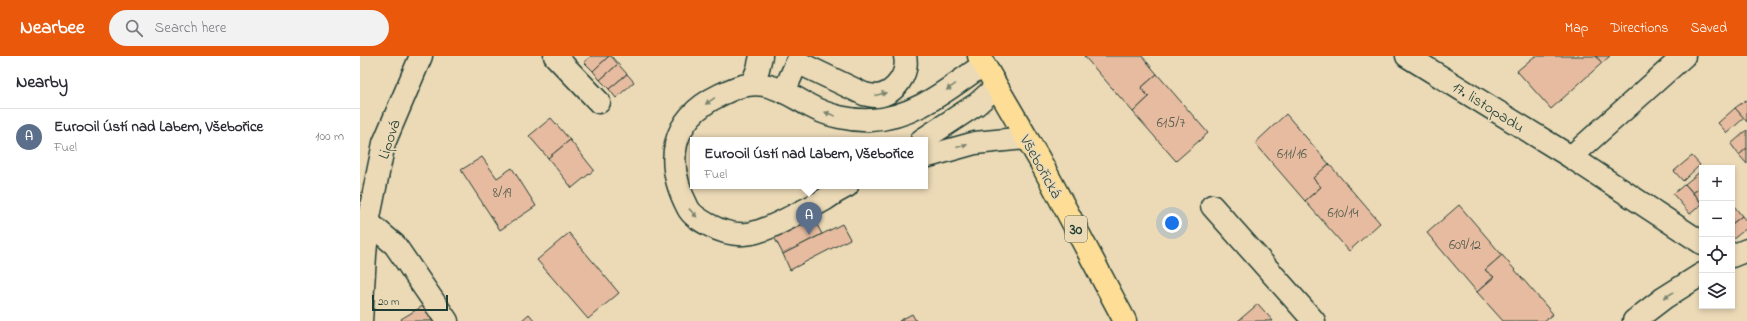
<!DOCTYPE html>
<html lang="en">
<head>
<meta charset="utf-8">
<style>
  :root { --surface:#fff; --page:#f2f2f3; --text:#2b2b33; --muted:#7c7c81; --line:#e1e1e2; --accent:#ea580c }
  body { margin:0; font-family:"Indie Flower",sans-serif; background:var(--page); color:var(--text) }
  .controls { position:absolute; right:12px; bottom:12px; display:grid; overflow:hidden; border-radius:0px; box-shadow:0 2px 6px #0003 }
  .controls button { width:36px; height:36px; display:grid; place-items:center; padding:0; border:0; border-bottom:1px solid var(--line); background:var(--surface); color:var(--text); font:20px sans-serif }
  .scale { position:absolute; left:12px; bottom:10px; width:76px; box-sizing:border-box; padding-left:4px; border:2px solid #1f3d34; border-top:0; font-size:11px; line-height:14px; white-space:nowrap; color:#1f3d34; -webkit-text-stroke:3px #ecdab7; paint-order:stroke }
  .you { position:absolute; left:812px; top:167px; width:14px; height:14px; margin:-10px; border:3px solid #fff; border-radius:50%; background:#1a73e8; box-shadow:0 0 0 6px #1a73e833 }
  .badge { display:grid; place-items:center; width:26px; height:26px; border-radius:50%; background:var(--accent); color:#fff; font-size:13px; font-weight:700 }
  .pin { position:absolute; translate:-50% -33px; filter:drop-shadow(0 1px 2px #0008) }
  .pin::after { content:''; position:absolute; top:21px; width:14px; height:12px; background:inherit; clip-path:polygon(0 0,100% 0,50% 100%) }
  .popup { position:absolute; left:330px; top:81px; width:238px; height:52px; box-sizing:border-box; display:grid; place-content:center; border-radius:0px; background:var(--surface); filter:drop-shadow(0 1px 3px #0005); font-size:13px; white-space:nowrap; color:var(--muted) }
  .popup b { font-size:15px; color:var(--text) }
  .popup::after { content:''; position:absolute; left:50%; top:100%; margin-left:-8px; border:8px solid transparent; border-top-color:var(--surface) }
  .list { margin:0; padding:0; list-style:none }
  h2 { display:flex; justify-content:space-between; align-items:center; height:52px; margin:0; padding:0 16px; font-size:17px }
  h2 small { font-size:13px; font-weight:400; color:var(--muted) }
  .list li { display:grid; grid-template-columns:26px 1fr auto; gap:12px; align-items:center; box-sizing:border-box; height:56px; padding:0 16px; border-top:1px solid var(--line) }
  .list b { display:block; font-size:15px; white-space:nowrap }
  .list p { margin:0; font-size:13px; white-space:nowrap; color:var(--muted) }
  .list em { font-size:13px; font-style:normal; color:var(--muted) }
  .icon { flex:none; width:22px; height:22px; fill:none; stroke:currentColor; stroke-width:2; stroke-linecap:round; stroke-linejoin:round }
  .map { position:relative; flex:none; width:1387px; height:265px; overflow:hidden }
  header { display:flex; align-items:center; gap:24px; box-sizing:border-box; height:56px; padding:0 20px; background:var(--accent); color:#fff }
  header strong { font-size:19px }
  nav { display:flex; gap:22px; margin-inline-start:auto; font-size:14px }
  .search { width:280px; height:36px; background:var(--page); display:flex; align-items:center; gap:10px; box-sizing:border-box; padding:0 14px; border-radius:22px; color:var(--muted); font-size:15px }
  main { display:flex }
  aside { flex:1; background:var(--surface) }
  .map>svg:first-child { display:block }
  .building { fill:#e7bb9f; stroke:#1f3d34 }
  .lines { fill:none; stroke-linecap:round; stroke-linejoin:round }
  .minor-casing { stroke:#1f3d34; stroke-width:25 }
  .major-casing { stroke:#1f3d34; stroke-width:25 }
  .minor { stroke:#ecdab7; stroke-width:22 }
  .major { stroke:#fedd96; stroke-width:22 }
  .oneway { fill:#7b846f }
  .labels { text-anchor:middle; stroke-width:3.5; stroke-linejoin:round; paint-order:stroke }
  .number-label { font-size:14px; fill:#515c4f }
  .shield { fill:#ecdab7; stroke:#5c6c5b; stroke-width:1 }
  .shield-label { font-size:15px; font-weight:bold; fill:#1f3d34 }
  .street-label { font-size:16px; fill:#1f3d34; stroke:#ecdab7 }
</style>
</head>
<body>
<header>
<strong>Nearbee</strong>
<div class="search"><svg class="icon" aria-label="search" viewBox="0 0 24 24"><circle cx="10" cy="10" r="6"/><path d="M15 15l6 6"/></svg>Search here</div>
<nav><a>Map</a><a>Directions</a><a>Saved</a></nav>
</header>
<main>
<aside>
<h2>Nearby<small></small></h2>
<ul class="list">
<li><span class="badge" style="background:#5c6f8a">A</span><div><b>EuroOil Ústí nad Labem, Všebořice</b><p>Fuel</p></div><em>100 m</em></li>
</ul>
</aside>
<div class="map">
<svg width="1387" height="265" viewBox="0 0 1387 265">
  <rect width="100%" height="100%" fill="#ecdab7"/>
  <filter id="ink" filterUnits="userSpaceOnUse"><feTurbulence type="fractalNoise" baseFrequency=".025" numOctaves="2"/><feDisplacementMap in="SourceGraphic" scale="8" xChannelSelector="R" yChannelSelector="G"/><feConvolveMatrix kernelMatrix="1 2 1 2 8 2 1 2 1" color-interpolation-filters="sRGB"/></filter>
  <g filter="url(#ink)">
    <!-- building -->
    <g class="building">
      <polygon points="231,0 249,0 233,15 224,6"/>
      <polygon points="249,0 251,0 258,8 240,24 233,15"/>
      <polygon points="724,0 782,0 797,18 781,32 789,41 773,56"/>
      <polygon points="1175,0 1236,0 1242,7 1191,53 1157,15"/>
      <polygon points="1236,0 1250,0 1242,7"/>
      <polygon points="258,8 267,18 249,33 240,24"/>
      <polygon points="267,18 274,26 256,42 249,33"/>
      <polygon points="797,18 848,77 816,105 773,56 789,41 781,32"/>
      <polygon points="1386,44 1387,45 1387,66 1375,52"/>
      <polygon points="1375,52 1384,62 1367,77 1358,67"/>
      <polygon points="926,58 969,108 953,122 961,131 945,145 895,87"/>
      <polygon points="191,62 210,84 188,102 169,80"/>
      <polygon points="1387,74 1387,92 1379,99 1371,88"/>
      <polygon points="210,84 234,114 212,132 188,102"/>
      <polygon points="1387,92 1387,108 1379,99"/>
      <polygon points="1332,100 1340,109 1323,125 1314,115"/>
      <polygon points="122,101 137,122 152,112 176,150 140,174 101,114"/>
      <polygon points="969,108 1020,167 989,195 945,145 961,131 953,122"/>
      <polygon points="1342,114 1342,130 1333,137 1325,128"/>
      <polygon points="1325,128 1342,148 1330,158 1313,138"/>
      <polygon points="1342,130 1342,145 1341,146 1333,137"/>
      <polygon points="444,145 462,178 423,198 405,164"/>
      <polygon points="1099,149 1142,199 1125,214 1134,221 1117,236 1067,177"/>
      <polygon points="1374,150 1382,160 1372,168 1372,152"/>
      <polygon points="1382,160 1387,166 1387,172 1372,184 1372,168"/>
      <polygon points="482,168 490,183 430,214 423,198"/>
      <polygon points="209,177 259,237 228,263 177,204"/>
      <polygon points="1142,199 1193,258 1184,265 1143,265 1117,236 1134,221 1125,214"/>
      <polygon points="66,248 75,265 42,265 41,263"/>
      <polygon points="898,248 913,265 878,265"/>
      <polygon points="169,258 175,265 161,265"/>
      <polygon points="552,258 556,265 539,265"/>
    </g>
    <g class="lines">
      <!-- minor casing -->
      <g class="minor-casing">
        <g id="minor">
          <polyline points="195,0 239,46"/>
          <polyline points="1047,0 1211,101 1342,187"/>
          <polyline points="392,28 398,13 401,0"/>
          <path d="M424 36 437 6 504 38C508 39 513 40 517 40 535 38 549 18 545 0"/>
          <polyline points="562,84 617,48 636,31"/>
          <polyline points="565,101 615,87 666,82"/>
          <polyline points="1211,101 1324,0"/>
          <path d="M487 130C479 134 471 139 464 144 452 151 440 156 429 162 400 177 380 186 349 169 342 165 332 160 328 152 304 106 310 63 360 39 374 32 388 26 404 29 421 32 435 42 450 50 468 60 491 65 511 64 555 62 589 32 623 9"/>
          <polyline points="852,150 954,265"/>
          <polyline points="8,166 35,189 87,265"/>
          <polyline points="1372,200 1387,194"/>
          <polyline points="1,265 5,199 8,166 24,87 61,0"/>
          <polyline points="1274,265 1304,242 1342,218"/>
        </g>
      </g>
      <!-- major casing -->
      <g class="major-casing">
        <polyline id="major" points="619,0 679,103 765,265"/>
      </g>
      <!-- minor -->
      <use href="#minor" class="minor"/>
      <!-- major -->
      <use href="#major" class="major"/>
    </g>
    <!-- one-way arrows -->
    <defs><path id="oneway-solid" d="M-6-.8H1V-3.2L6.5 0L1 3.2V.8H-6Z"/></defs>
    <g class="oneway">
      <use href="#oneway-solid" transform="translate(591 31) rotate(146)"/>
      <use href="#oneway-solid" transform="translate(521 38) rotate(-14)"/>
      <use href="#oneway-solid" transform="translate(350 45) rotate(146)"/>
      <use href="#oneway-solid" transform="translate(470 58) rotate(-160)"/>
      <use href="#oneway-solid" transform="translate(602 90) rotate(-14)"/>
      <use href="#oneway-solid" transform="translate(333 157) rotate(47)"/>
      <use href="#oneway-solid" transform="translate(1309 239) rotate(148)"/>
    </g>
  </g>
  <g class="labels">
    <!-- number labels -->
    <g class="number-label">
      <text x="811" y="71">615/7</text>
      <text x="932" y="102">611/16</text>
      <text x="142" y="141">8/19</text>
      <text x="983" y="161">610/14</text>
      <text x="1105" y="193">609/12</text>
    </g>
    <!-- shield labels -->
    <rect class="shield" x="705" y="160" width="22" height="26" rx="3"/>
    <g class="shield-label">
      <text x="716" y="178">30</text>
    </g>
    <!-- street labels -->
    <g class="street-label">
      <text transform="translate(1129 50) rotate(32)" y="6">17. listopadu</text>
      <text transform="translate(28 83) rotate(-72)" y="6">Lipová</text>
      <text transform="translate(682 110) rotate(61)" y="6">Všebořická</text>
    </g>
  </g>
</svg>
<div class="controls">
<button>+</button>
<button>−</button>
<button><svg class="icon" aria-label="locate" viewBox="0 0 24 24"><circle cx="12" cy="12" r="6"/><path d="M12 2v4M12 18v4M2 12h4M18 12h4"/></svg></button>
<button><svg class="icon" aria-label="layers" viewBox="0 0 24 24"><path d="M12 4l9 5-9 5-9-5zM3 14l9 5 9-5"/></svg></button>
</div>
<div class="scale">20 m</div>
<div class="you"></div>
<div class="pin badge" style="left:449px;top:179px;background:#5c6f8a">A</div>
<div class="popup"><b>EuroOil Ústí nad Labem, Všebořice</b>Fuel</div>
</div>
</main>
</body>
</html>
